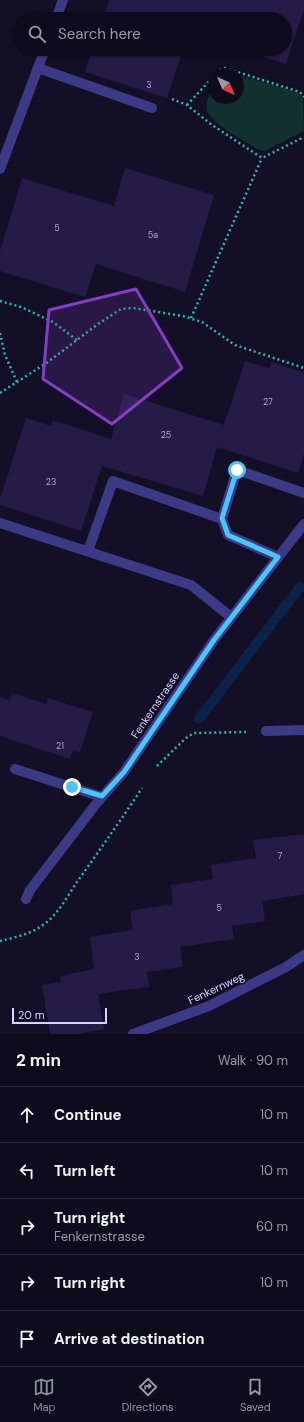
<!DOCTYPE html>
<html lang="en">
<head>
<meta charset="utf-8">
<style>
  :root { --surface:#0e0b1c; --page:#171425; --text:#f1f3f6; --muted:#9b9ba3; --line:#2e2b3b; --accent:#8c9099 }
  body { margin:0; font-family:"DM Sans",sans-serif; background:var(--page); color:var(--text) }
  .compass { position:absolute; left:208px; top:68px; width:36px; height:36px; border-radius:50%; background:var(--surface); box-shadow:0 1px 3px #0004; rotate:136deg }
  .scale { position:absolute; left:12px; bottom:10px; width:95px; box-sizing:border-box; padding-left:4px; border:2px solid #d9d4ff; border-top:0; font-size:11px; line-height:14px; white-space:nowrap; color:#d9d4ff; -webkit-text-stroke:3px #130f26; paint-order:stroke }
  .stop { position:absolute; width:12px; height:12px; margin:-9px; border:3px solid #4fc3f7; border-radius:50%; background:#fff }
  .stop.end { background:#4fc3f7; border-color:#fff; box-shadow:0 1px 4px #0008 }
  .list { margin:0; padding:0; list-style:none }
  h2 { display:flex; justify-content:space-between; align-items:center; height:52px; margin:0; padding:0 16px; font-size:17px }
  h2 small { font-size:13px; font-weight:400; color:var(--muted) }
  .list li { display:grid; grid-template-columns:26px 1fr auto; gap:12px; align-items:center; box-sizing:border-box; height:56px; padding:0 16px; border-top:1px solid var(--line) }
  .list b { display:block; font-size:15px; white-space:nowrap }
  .list p { margin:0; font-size:13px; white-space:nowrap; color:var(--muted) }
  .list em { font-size:13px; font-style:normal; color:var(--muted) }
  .icon { flex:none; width:22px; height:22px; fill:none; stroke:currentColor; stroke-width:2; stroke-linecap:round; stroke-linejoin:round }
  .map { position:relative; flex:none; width:304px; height:1034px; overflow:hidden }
  .search { position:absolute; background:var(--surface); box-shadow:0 1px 3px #0004; left:12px; right:12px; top:12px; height:44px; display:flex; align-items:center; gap:10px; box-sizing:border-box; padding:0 14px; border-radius:22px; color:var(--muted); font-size:15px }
  .sheet { height:332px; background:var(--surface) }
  nav { display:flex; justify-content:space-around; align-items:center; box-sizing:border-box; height:56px; border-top:1px solid var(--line); background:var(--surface); font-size:11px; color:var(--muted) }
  nav a { display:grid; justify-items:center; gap:2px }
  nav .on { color:var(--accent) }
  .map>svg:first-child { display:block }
  .green { fill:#12302f }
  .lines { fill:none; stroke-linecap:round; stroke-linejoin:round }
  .stream { stroke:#0c2248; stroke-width:10 }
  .building { fill:#241b47 }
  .path { stroke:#2fb8b0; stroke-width:2.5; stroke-dasharray:2 3; stroke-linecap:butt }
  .lane { stroke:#3d3a85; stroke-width:10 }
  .street { stroke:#3d3a85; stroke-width:10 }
  .route { stroke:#4fc3f7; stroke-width:5 }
  .marked { fill:#843dc5; fill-opacity:0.2; stroke:#843dc5; stroke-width:3; stroke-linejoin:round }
  .labels { text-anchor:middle; stroke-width:3; stroke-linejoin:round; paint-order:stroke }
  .number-label { font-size:9px; fill:#aca6d1 }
  .street-label { font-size:11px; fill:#d9d4ff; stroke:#130f26 }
</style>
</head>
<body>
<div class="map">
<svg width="304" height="1034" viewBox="0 0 304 1034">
  <rect width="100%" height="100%" fill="#130f26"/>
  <!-- green -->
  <path class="green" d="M238 75 297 92 301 95 303 99 304 131 265 151H261C250 145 213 124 208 113 204 105 209 94 214 87V98H238Z"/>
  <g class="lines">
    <!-- stream -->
    <polyline class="stream" points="199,719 300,587"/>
  </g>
  <!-- building -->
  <g class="building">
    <polygon points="109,0 304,0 304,9 286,64 239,49 285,49 285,19 103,19"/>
    <polygon points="93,49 183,49 167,98 85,72"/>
    <polygon points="125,168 214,195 185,292 96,264 85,297 0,271 0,251 22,178 114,206"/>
    <polygon points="245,361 269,368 271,362 304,373 304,454 298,473 217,447 203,496 102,466 81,531 0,505 0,499 26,418 51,426 53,420 111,439 124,394 224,425"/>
    <polygon points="12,693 46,704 48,698 93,712 80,752 73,750 70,759 0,736 0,697 10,700"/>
    <polygon points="304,834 304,894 262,901 265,921 232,926 234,939 180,947 183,967 147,972 149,987 98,994 104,1029 79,1034 50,1034 42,985 61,982 60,976 94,969 90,937 133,930 130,911 173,904 171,885 213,879 211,865 256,858 253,840"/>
  </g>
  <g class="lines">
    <!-- path -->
    <g class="path">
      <polyline points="216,74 220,70 225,68 300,92 304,97"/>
      <polyline points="172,99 187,105 212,125 262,158 304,137"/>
      <polyline points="187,105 214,76"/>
      <polyline points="0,301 21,307 53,322 77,340"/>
      <polyline points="191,318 262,158"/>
      <polyline points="0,333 5,355 17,382"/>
      <polyline points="0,393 48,362 98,324 121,309 133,308 183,316 202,322 235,345 304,368"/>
      <polyline points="157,766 186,738 194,733 246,732"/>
      <path d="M0 941C17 937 35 933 48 921 60 911 68 895 77 882 99 851 121 820 142 788"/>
    </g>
    <!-- lane -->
    <g class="lane">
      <polyline points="56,19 63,0"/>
      <polyline points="38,68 152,108"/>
      <polyline points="0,169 45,49"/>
      <polyline points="222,519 237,470 304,493"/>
      <polyline points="0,523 191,585 231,617"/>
      <polyline points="88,551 113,481 222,519 228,535 278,557"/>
      <polyline points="266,731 304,730"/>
      <polyline points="15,769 102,797"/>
    </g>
    <!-- street -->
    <g class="street">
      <polyline points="26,899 30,890 96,804 124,772 214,640 304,524"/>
      <polyline points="133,1034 209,1006 286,967 304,955"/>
    </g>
  </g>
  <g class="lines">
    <!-- route -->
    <polyline class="route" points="72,787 102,796 124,772 214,640 278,557 228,535 222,518 237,470"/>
  </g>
  <!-- marked area -->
  <path class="marked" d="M136 289 182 368 112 424 43 379 49 310Z"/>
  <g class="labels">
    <!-- number labels -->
    <g class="number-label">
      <text x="149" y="88">3</text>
      <text x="57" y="231">5</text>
      <text x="153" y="238">5a</text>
      <text x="268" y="405">27</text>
      <text x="166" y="438">25</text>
      <text x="51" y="485">23</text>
      <text x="60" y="749">21</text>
      <text x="280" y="859">7</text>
      <text x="219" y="911">5</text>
      <text x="137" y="960">3</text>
    </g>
    <!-- street labels -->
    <g class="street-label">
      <text transform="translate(155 705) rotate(-56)" y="4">Fenkernstrasse</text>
      <text transform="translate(216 988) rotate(-25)" y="4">Fenkernweg</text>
    </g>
  </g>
</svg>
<svg class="compass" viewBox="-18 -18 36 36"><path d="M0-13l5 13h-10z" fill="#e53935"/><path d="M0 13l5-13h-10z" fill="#9b9ba3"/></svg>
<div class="scale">20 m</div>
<div class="stop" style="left:237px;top:470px"></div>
<div class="stop end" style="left:72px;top:787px"></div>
<div class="search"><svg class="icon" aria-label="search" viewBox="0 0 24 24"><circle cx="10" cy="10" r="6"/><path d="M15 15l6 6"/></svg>Search here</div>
</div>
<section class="sheet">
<h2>2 min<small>Walk · 90 m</small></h2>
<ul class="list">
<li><svg class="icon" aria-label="ahead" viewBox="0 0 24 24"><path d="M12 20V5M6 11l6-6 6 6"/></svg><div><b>Continue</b></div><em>10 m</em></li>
<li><svg class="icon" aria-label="left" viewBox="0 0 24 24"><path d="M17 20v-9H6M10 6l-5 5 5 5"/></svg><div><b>Turn left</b></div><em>10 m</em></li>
<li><svg class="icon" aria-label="right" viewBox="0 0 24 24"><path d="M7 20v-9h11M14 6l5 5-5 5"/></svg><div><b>Turn right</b><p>Fenkernstrasse</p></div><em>60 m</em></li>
<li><svg class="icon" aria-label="right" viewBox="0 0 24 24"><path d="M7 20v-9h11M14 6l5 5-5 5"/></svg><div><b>Turn right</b></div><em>10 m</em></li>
<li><svg class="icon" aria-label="arrive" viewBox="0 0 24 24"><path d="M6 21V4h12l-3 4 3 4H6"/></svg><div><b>Arrive at destination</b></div></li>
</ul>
</section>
<nav>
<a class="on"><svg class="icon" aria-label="map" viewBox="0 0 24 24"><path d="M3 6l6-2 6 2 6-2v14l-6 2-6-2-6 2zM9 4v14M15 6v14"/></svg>Map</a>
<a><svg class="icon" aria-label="directions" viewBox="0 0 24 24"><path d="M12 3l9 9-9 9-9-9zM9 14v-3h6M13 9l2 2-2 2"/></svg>Directions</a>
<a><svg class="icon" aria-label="saved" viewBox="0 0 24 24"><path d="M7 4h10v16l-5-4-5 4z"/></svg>Saved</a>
</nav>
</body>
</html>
